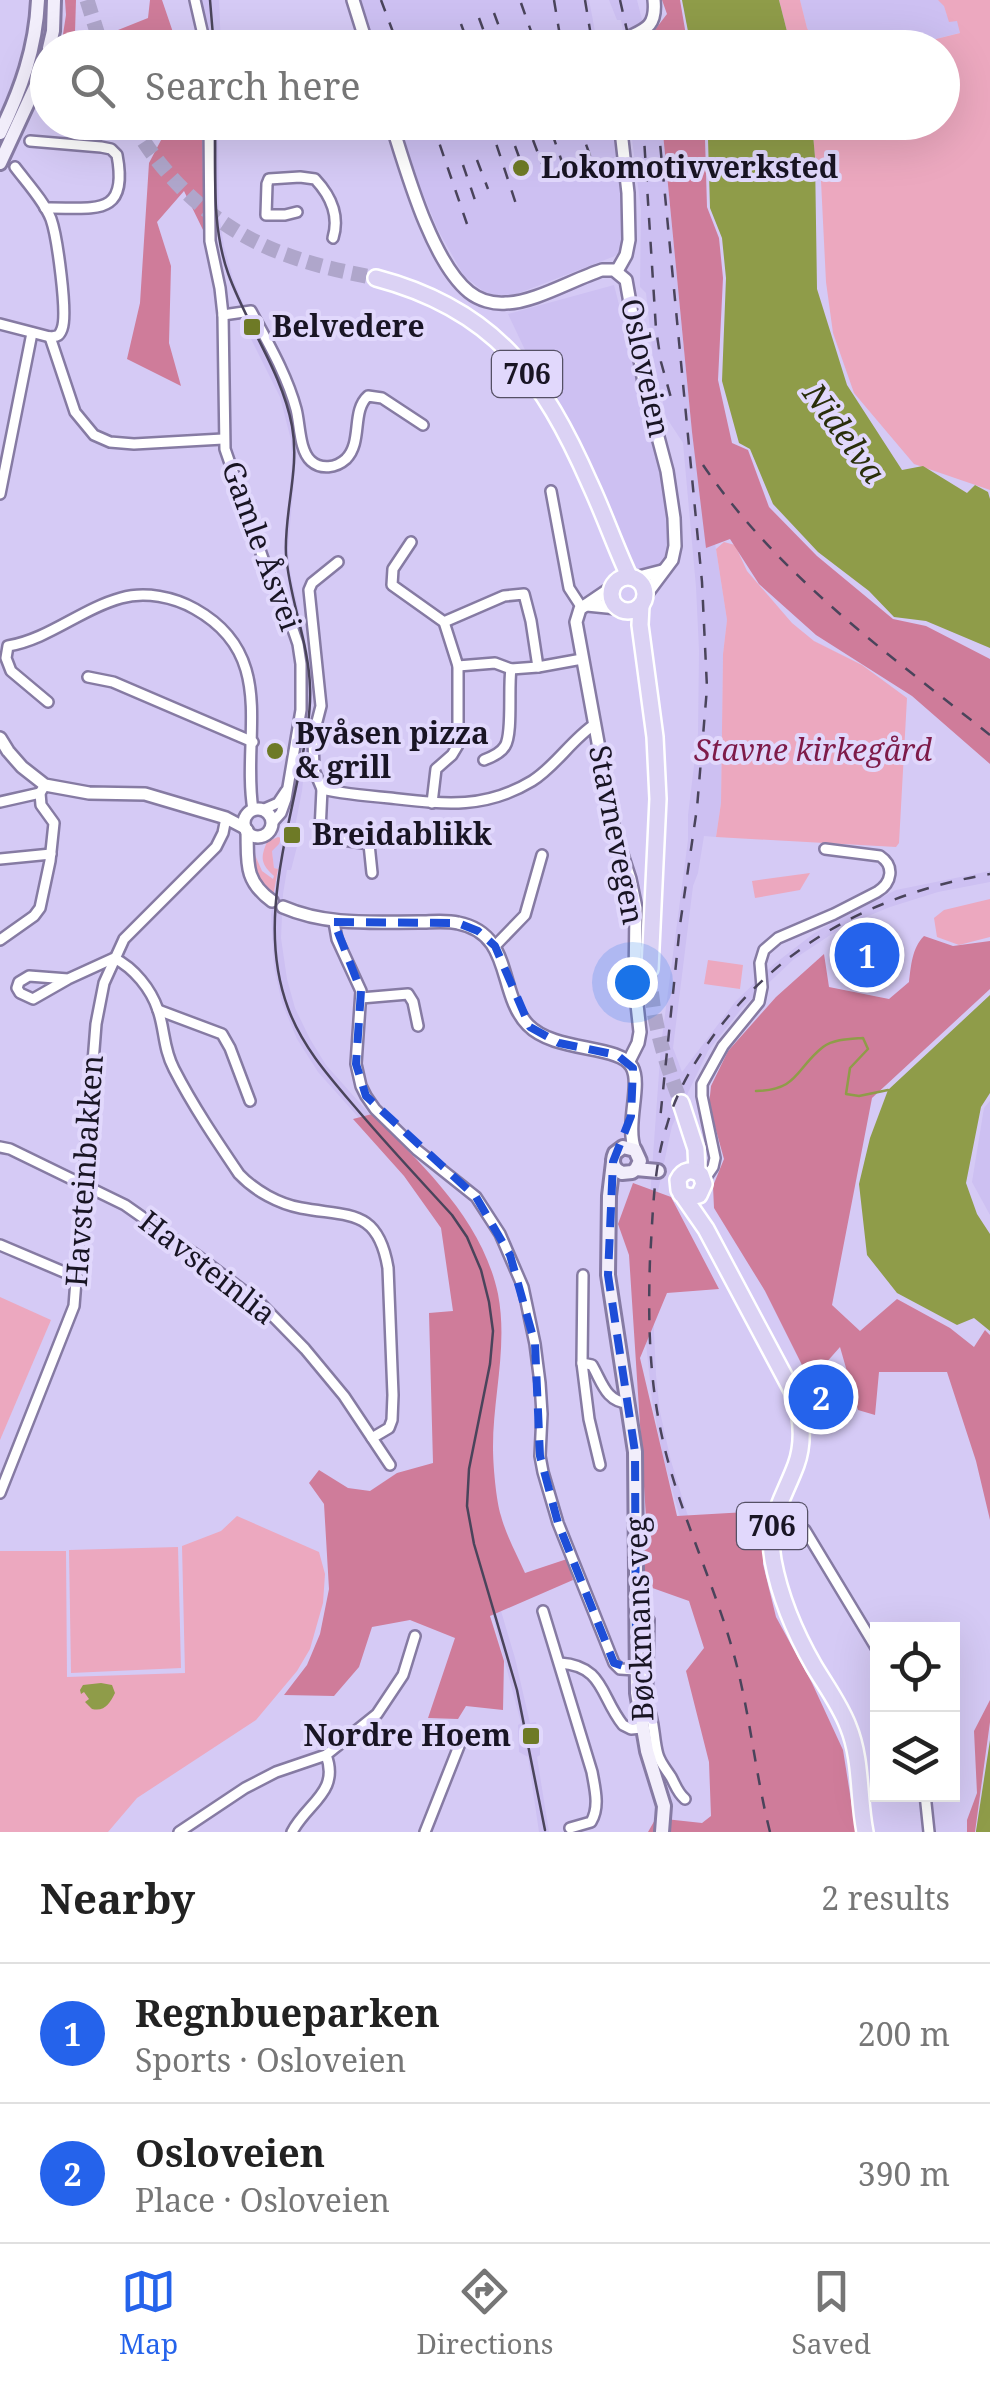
<!DOCTYPE html>
<html lang="en">
<head>
<meta charset="utf-8">
<style>
  :root { --surface:#fff; --page:#f2f2f2; --text:#222; --muted:#767676; --line:#e0e0e0; --accent:#2563eb }
  body { margin:0; font-family:"Noto Serif",serif; background:var(--page); color:var(--text) }
  .controls { position:absolute; right:30px; bottom:30px; display:grid; overflow:hidden; border-radius:0px; box-shadow:0 10px 40px #0002 }
  .controls button { width:90px; height:90px; display:grid; place-items:center; padding:0; border:0; border-bottom:2px solid var(--line); background:var(--surface); color:var(--text); font:50px sans-serif }
  .you { position:absolute; left:632px; top:982px; width:35px; height:35px; margin:-25px; border:8px solid #fff; border-radius:50%; background:#1a73e8; box-shadow:0 0 0 15px #1a73e833 }
  .badge { display:grid; place-items:center; width:65px; height:65px; border-radius:50%; background:var(--accent); color:#fff; font-size:32px; font-weight:700 }
  .pin { position:absolute; translate:-50% -50%; border:5px solid #fff; box-shadow:0 2px 10px #0006 }
  .list { margin:0; padding:0; list-style:none }
  h2 { display:flex; justify-content:space-between; align-items:center; height:130px; margin:0; padding:0 40px; font-size:42px }
  h2 small { font-size:32px; font-weight:400; color:var(--muted) }
  .list li { display:grid; grid-template-columns:65px 1fr auto; gap:30px; align-items:center; box-sizing:border-box; height:140px; padding:0 40px; border-top:2px solid var(--line) }
  .list b { display:block; font-size:38px; white-space:nowrap }
  .list p { margin:0; font-size:32px; white-space:nowrap; color:var(--muted) }
  .list em { font-size:32px; font-style:normal; color:var(--muted) }
  .icon { flex:none; width:55px; height:55px; fill:none; stroke:currentColor; stroke-width:2; stroke-linecap:round; stroke-linejoin:round }
  .map { position:relative; flex:none; width:990px; height:1832px; overflow:hidden }
  .search { position:absolute; background:var(--surface); box-shadow:0 10px 40px #0002; left:30px; right:30px; top:30px; height:110px; display:flex; align-items:center; gap:25px; box-sizing:border-box; padding:0 35px; border-radius:55px; color:var(--muted); font-size:38px }
  .sheet { height:410px; background:var(--surface) }
  nav { display:flex; justify-content:space-around; align-items:center; box-sizing:border-box; height:140px; border-top:2px solid var(--line); background:var(--surface); font-size:28px; color:var(--muted) }
  nav a { display:grid; justify-items:center; gap:5px }
  nav .on { color:var(--accent) }
  .map>svg:first-child { display:block }
  .built { fill:#cdc0f2 }
  .green { fill:#eca8bf }
  .forest { fill:#cf7c9a }
  .water { fill:#8f9c49 }
  .lines { fill:none; stroke-linecap:round; stroke-linejoin:round }
  .stream { stroke:#8f9c49; stroke-width:2.5 }
  .trunk-tunnel { stroke:#afa6cb; stroke-width:15; stroke-dasharray:15 8; stroke-linecap:butt }
  .minor-casing { stroke:#867ba3; stroke-width:14 }
  .tertiary-casing { stroke:#867ba3; stroke-width:16 }
  .secondary-casing { stroke:#867ba3; stroke-width:18 }
  .trunk-casing { stroke:#fff; stroke-width:20 }
  .minor { stroke:#fff; stroke-width:9 }
  .tertiary { stroke:#fff; stroke-width:11 }
  .secondary { stroke:#f2eefb; stroke-width:12 }
  .trunk { stroke:#dbd2f4; stroke-width:15 }
  .tram { stroke:#4a445b; stroke-width:2.5 }
  .rail { stroke:#4a445b; stroke-width:2.5; stroke-dasharray:12 12; stroke-linecap:butt }
  .marked { fill:none; stroke:#1d4ed8; stroke-width:8; stroke-dasharray:20 12; stroke-linejoin:round }
  .poi-dot { fill:#6e7a26; stroke:#e1d8fc; stroke-width:4 }
  .labels { text-anchor:middle; stroke-width:8; stroke-linejoin:round; paint-order:stroke }
  .shield { fill:#e1d8fc; stroke:#555065; stroke-width:2.5 }
  .shield-label { font-size:28px; font-weight:bold; fill:#191524 }
  .poi-label { font-size:30px; font-weight:bold; fill:#191524; stroke:#e1d8fc; text-anchor:start }
  .street-label { font-size:30px; fill:#191524; stroke:#e1d8fc }
  .park-label { font-size:30px; font-style:italic; fill:#7e1b49; stroke:#e1d8fc }
  .water-label { font-size:32px; font-style:italic; fill:#292e0a; stroke:#e1d8fc }
</style>
</head>
<body>
<div class="map">
<svg width="990" height="1832" viewBox="0 0 990 1832">
  <rect width="100%" height="100%" fill="#d5caf5"/>
  <!-- built -->
  <g class="built">
    <polygon points="202,0 219,0 221,47 210,47"/>
    <polygon points="360,0 589,0 598,47 375,47"/>
    <polygon points="609,0 637,0 649,47 626,47 621,20 617,20"/>
    <polygon points="800,0 990,0 971,30 904,47 817,47 807,28"/>
    <polygon points="212,123 218,123 219,215 224,246 233,279 251,322 255,321 274,359 273,365 285,389 294,422 297,446 288,549 290,571 310,662 313,691 302,791 294,832 300,835 291,870 287,870 283,894 281,938 287,979 295,1008 310,1039 326,1065 456,1211 472,1234 485,1260 495,1292 499,1335 495,1368 475,1474 474,1506 482,1547 515,1658 530,1723 536,1722 540,1744 540,1755 537,1757 549,1832 539,1832 528,1757 519,1752 518,1725 521,1723 492,1613 469,1539 464,1507 465,1475 489,1337 487,1314 478,1269 471,1252 449,1219 318,1072 297,1039 282,1003 274,967 271,915 278,869 274,868 272,850 280,841 284,841 308,706 307,672 291,600 284,548 292,464 291,440 280,397 244,325 241,309 223,264 213,208"/>
    <polygon points="399,123 612,123 620,178 622,240 619,252 615,256 514,295 493,295 483,291 464,276 438,230 417,179"/>
    <polygon points="630,123 662,123 692,432 716,549 727,620 723,654 721,803 716,837 704,836 698,873 693,886 673,1048 682,1072 735,1002 773,965 813,934 840,918 896,890 990,871 990,882 938,892 890,907 844,926 794,959 742,1008 708,1051 672,1126 658,1191 652,1289 656,1375 660,1412 671,1461 687,1513 729,1626 722,1626 679,1514 663,1457 652,1400 645,1334 647,1239 661,1045 688,840 688,815 698,733 699,651 696,587 683,443 666,417 653,357 646,293 640,287 641,210"/>
    <polygon points="614,285 666,491 670,550 664,564 655,571 639,572 627,565 508,314"/>
    <polygon points="990,1101 990,1215 972,1182 984,1108"/>
  </g>
  <!-- green -->
  <g class="green">
    <polygon points="779,0 800,0 807,28 817,47 791,47"/>
    <polygon points="938,0 990,0 990,490 914,464 854,393 833,333 826,282 820,161 815,157 812,123 942,122 942,48 904,47 960,33 957,21 949,22 944,6"/>
    <polygon points="724,542 735,545 747,571 792,623 814,641 862,665 907,698 899,843 896,847 716,837 721,803 723,654 727,620 716,549"/>
    <path d="M278 837 281 838 279 844 272 851 274 868 278 869 273 897C260 883 255 874 255 855L262 871 273 879 274 876C261 864 260 858 267 842Z"/>
    <polygon points="810,873 800,890 755,898 752,881"/>
    <polygon points="990,899 990,937 959,945 937,937 934,918 944,910"/>
    <path d="M869 928 885 930 876 981 849 975 855 957 849 948C853 938 857 931 869 928Z"/>
    <polygon points="708,960 743,965 740,989 704,984"/>
    <polygon points="0,1297 51,1320 0,1440"/>
    <polygon points="237,1516 319,1552 325,1574 323,1603 310,1649 297,1671 256,1720 137,1798 108,1832 0,1832 0,1551 66,1551 67,1677 185,1673 182,1546 221,1531"/>
    <polygon points="178,1547 181,1668 71,1673 69,1550"/>
  </g>
  <!-- forest -->
  <g class="forest">
    <polygon points="65,0 76,0 75,32 108,34 148,18 150,0 162,0 178,47 61,47 66,15"/>
    <polygon points="662,0 680,0 688,47 649,47 647,40 667,14"/>
    <polygon points="170,123 202,123 204,232 184,191 157,222 171,266 169,343 181,386 127,359 140,303 149,163"/>
    <polygon points="662,123 702,123 705,139 707,207 719,238 723,278 718,380 732,443 748,450 769,507 817,556 893,619 926,626 990,659 990,764 912,696 816,635 759,584 730,539 706,548 692,432"/>
    <path d="M924 936 953 946 990 941V989L872 1098 832 1305 860 1331 897 1299 950 1328 974 1347 985 1330 990 1335V1520L976 1461 947 1372H879L875 1415 858 1410 840 1347 810 1381 765 1291 714 1208 713 1186 724 1159 709 1105 711 1086 728 1051 776 997 824 954 829 987 889 999 909 982C911 966 912 948 924 936Z"/>
    <path d="M372 1114C423 1166 482 1219 498 1294 508 1346 493 1396 493 1447 493 1465 496 1500 501 1516 506 1535 517 1555 525 1573L567 1559 573 1580 490 1616 504 1661 503 1710 466 1706 458 1719 428 1718 455 1638 410 1620 372 1627 359 1667 334 1696 284 1695 307 1665 320 1634 329 1589 324 1504 309 1483 319 1470 348 1488 370 1491 397 1473 433 1463 429 1313 453 1311 441 1228 404 1176 353 1119Z"/>
    <polygon points="633,1183 671,1197 719,1289 667,1293 640,1358 677,1516 765,1511 763,1564 776,1617 812,1683 843,1750 856,1832 648,1832 656,1818 702,1823 711,1816 709,1762 686,1671 704,1648 689,1601 644,1585 646,1517 629,1255 618,1224"/>
    <polygon points="990,1700 990,1722 975,1832 967,1832 967,1820 977,1793 974,1731"/>
  </g>
  <!-- water -->
  <g class="water">
    <polygon points="682,0 779,0 791,47 691,47"/>
    <polygon points="705,123 812,123 815,157 817,289 847,385 902,470 923,466 967,493 975,485 988,492 990,499 990,648 926,621 894,617 869,591 818,552 773,504 750,449 739,443 722,381 726,278 722,238 710,208 708,139"/>
    <polygon points="990,995 990,1093 981,1107 966,1183 977,1214 990,1234 990,1331 974,1318 957,1325 897,1293 867,1255 859,1184 870,1138 888,1090"/>
    <path d="M101 1683 112 1685 115 1693C110 1703 105 1712 92 1709L85 1702 89 1699 84 1692 81 1694 80 1690 83 1685Z"/>
    <polygon points="990,1740 990,1832 976,1832 976,1831"/>
  </g>
  <g class="lines">
    <!-- stream -->
    <path class="stream" d="M756 1091C799 1090 795 1069 823 1047 834 1039 849 1039 863 1038L868 1049 850 1068 846 1094 859 1096 888 1090"/>
    <!-- trunk-tunnel -->
    <g class="trunk-tunnel">
      <polyline points="87,0 102,48"/>
      <path d="M132 122C166 183 221 232 287 255 316 266 346 272 376 278"/>
      <path d="M650 969C651 1017 664 1059 681 1103"/>
    </g>
    <!-- minor casing -->
    <g class="minor-casing">
      <g id="minor">
        <polyline points="195,0 206,48"/>
        <polyline points="209,122 210,241 220,288 223,315 225,449 268,573 286,609 298,644 301,664 301,710 286,799 281,813 272,823"/>
        <path d="M30 141 101 147 111 149 117 155C129 219 93 207 45 208"/>
        <path d="M15 167C27 183 44 201 51 219 57 236 68 314 62 329 59 337 57 336 50 337"/>
        <path d="M297 212 285 215H266L267 184 269 179 300 177 315 179C330 195 340 215 333 238"/>
        <path d="M223 315 251 311C268 343 287 375 296 409 300 424 299 450 311 461 321 470 336 468 346 459 363 442 351 411 368 396L382 398 423 425"/>
        <polyline points="0,324 50,337"/>
        <polyline points="50,337 75,412 94,435 110,442 134,444 223,439"/>
        <polyline points="551,491 569,588 582,608"/>
        <polyline points="0,494 32,333"/>
        <polyline points="411,542 393,569 392,585 444,622 458,666 458,745 452,755 436,769 432,803"/>
        <polyline points="444,622 504,596 524,594 531,621 538,667"/>
        <polyline points="458,666 495,663 511,669 538,667 582,659"/>
        <polyline points="88,677 113,682 253,742"/>
        <path d="M48 702 11 671 6 658 8 646C49 639 81 609 121 598 145 591 174 597 195 609 279 656 241 736 253 810"/>
        <path d="M297 736 313 737 314 770 322 789C344 794 367 796 390 798 443 804 484 810 532 781 556 766 571 740 595 724"/>
        <polyline points="313,737 321,706 309,590 312,583 338,562"/>
        <path d="M484 760C492 757 501 753 505 746 513 734 508 687 511 669"/>
        <polyline points="322,789 320,831 330,838 369,844 372,873"/>
        <polyline points="0,802 40,793"/>
        <polyline points="262,810 278,803 286,791"/>
        <polyline points="0,859 51,854"/>
        <polyline points="334,922 337,939 361,991 356,1064 361,1086 366,1096 375,1109 417,1150 476,1197 500,1234 523,1287 535,1344 540,1383 542,1414 540,1456 543,1472 558,1523 614,1663 620,1669 636,1670"/>
        <polyline points="0,940 34,916 40,908 50,861 54,823 41,805 40,793 45,785"/>
        <polyline points="495,946 525,915 542,855"/>
        <path d="M68 979 29 976 19 982 17 988 20 993 33 999 68 979 114 958C134 968 151 989 158 1010 165 1030 163 1048 174 1069 193 1106 216 1140 239 1174 255 1191 279 1204 301 1208 349 1217 378 1208 388 1268L393 1395 392 1420 389 1428 372 1438"/>
        <polyline points="361,998 408,994 413,1002 418,1026"/>
        <polyline points="158,1010 222,1034 230,1048 250,1101"/>
        <polyline points="0,1147 10,1149 125,1205 199,1257 261,1304 305,1349 344,1396 390,1465"/>
        <path d="M704 1180 713 1167 715 1158 702 1096V1084L723 1046 759 1002 762 987 760 963 764 950 778 938 834 914 877 892C892 883 895 866 880 856L825 849"/>
        <polyline points="0,1245 78,1278"/>
        <path d="M583 1275 582 1363 592 1365C602 1382 606 1402 628 1403"/>
        <polyline points="582,1363 589,1419 600,1465"/>
        <polyline points="0,1493 74,1306 96,1024 104,983 124,939 216,847 223,833 226,818"/>
        <polyline points="805,1530 878,1651"/>
        <path d="M543 1611 592 1772C595 1789 600 1807 591 1822L570 1828"/>
        <path d="M560 1663C604 1666 600 1696 623 1725L631 1729 642 1728"/>
        <path d="M638 1703 647 1704C655 1719 653 1738 658 1755 661 1764 666 1769 671 1777 676 1786 677 1792 685 1799"/>
        <polyline points="647,1704 649,1620"/>
        <polyline points="925,1794 929,1832"/>
        <polyline points="179,1832 245,1788 276,1772 326,1755 377,1714 403,1675 415,1636"/>
        <path d="M292 1832C307 1803 340 1792 326 1755"/>
        <polyline points="425,1832 461,1741"/>
      </g>
    </g>
    <!-- tertiary casing -->
    <g class="tertiary-casing">
      <g id="tertiary">
        <polyline points="353,0 368,48"/>
        <path d="M612 48C632 29 658 37 654 0"/>
        <path d="M391 122C406 169 431 261 469 292 479 300 493 304 506 303 533 303 574 279 602 270H614L626 280 645 388 667 471 674 518 675 546 672 560 645 596"/>
        <polyline points="617,271 626,255 629,240 628,193 620,122"/>
        <polyline points="635,578 662,571"/>
        <polyline points="611,588 580,609 576,622 614,830 630,879 636,908 635,986 640,1032 638,1043 629,1061"/>
        <polyline points="587,605 617,608"/>
        <polyline points="0,738 8,751 22,767 45,785 89,793 145,794 226,818 245,828"/>
        <circle cx="258" cy="823" r="14"/>
        <path d="M247 830C248 861 243 880 272 901"/>
        <path d="M283 907C327 926 373 922 419 922 431 922 446 920 458 923 514 934 497 993 528 1025 555 1053 620 1044 632 1067 642 1085 625 1125 635 1150"/>
      </g>
    </g>
    <!-- secondary casing -->
    <g class="secondary-casing">
      <g id="secondary">
        <polyline points="49,48 53,31 54,0"/>
        <path d="M0 133C21 90 36 48 38 0"/>
        <polyline points="0,163 37,83 48,53"/>
        <polyline points="613,1162 609,1196 608,1275 635,1452 637,1693 647,1751 664,1806 662,1832"/>
        <path d="M636 1169 640 1161 635 1150 623 1147 615 1153C611 1162 613 1169 622 1173L632 1172 636 1169 658 1171"/>
      </g>
    </g>
    <!-- trunk casing -->
    <g class="trunk-casing">
      <g id="trunk">
        <path d="M376 278C494 309 543 377 590 484 604 514 615 546 629 576"/>
        <circle cx="628" cy="594" r="17"/>
        <polyline points="641,605 640,625 655,737 658,799 650,969"/>
        <polyline points="681,1103 696,1149 697,1172"/>
        <path d="M681 1194 690 1197 699 1195 704 1184 701 1175C692 1168 683 1170 678 1180L679 1190 706 1229 796 1398C802 1420 804 1443 796 1465 783 1500 766 1520 773 1560 780 1598 795 1633 814 1666 826 1686 840 1705 848 1726 862 1760 858 1797 865 1832"/>
      </g>
    </g>
    <!-- minor -->
    <use href="#minor" class="minor"/>
    <!-- tertiary -->
    <use href="#tertiary" class="tertiary"/>
    <!-- secondary -->
    <use href="#secondary" class="secondary"/>
    <!-- trunk -->
    <use href="#trunk" class="trunk"/>
    <!-- tram -->
    <g class="tram">
      <polyline points="210,0 214,48"/>
      <path d="M215 122C216 172 211 225 228 273 246 324 282 372 292 426 300 469 284 511 286 554 289 599 309 642 310 688 311 713 306 738 301 763 286 842 258 928 288 1008 303 1049 333 1081 361 1114 390 1148 421 1181 452 1215L467 1237 481 1270 489 1302 493 1331 490 1364 469 1469 467 1506 474 1544 517 1690 545 1830"/>
    </g>
    <!-- rail -->
    <g class="rail">
      <polyline points="381,0 399,48"/>
      <polyline points="554,0 562,48"/>
      <polyline points="585,0 593,48"/>
      <polyline points="620,0 631,48"/>
      <polyline points="521,3 537,48"/>
      <polyline points="494,13 507,48"/>
      <polyline points="479,18 490,48"/>
      <polyline points="461,24 470,48"/>
      <polyline points="432,122 467,224"/>
      <polyline points="489,122 517,207"/>
      <polyline points="578,122 602,189"/>
      <polyline points="643,122 656,329 661,362 673,405"/>
      <polyline points="658,122 702,582 707,688 697,808 680,925 660,1120"/>
      <polyline points="552,133 562,162"/>
      <polyline points="533,140 544,169"/>
      <polyline points="515,146 526,176"/>
      <polyline points="477,160 488,189"/>
      <polyline points="463,165 476,203"/>
      <path d="M703 465C778 575 887 653 990 735"/>
      <path d="M770 1832C755 1773 750 1713 734 1655 713 1579 677 1509 661 1432 649 1375 648 1318 650 1259 653 1215 653 1168 667 1125 677 1090 695 1061 716 1032 785 941 879 893 990 874"/>
    </g>
  </g>
  <!-- marked area -->
  <path class="marked" d="M334 922 458 923 478 931 495 946 530 1027 559 1043 617 1055 633 1068 631 1116 613 1162 608 1275 635 1452 636 1670 614 1663 558 1523 540 1456 535 1344 510 1255 476 1197 366 1096 356 1064 361 991Z"/>
  <!-- markers -->
  <g class="poi-dot">
    <circle cx="521" cy="168" r="10"/>
    <rect x="242" y="317" width="20" height="20" rx="5"/>
    <circle cx="275" cy="751" r="10"/>
    <rect x="282" y="825" width="20" height="20" rx="5"/>
    <rect x="521" y="1726" width="20" height="20" rx="5"/>
  </g>
  <g class="labels">
    <!-- shield labels -->
    <g class="shield">
      <rect x="492" y="351" width="70" height="46" rx="8"/>
      <rect x="737" y="1503" width="70" height="46" rx="8"/>
    </g>
    <g class="shield-label">
      <text x="527" y="384">706</text>
      <text x="772" y="1536">706</text>
    </g>
    <!-- poi labels -->
    <g class="poi-label">
      <text x="541" y="178">Lokomotivverksted</text>
      <text x="272" y="337">Belvedere</text>
      <text x="295" y="744">Byåsen pizza<tspan x="295" dy="34">&amp; grill</tspan></text>
      <text x="312" y="845">Breidablikk</text>
      <text x="511" y="1746" text-anchor="end">Nordre Hoem</text>
    </g>
    <!-- street labels -->
    <g class="street-label">
      <text transform="translate(645 368) rotate(78)" y="10">Osloveien</text>
      <text transform="translate(261 546) rotate(70)" y="10">Gamle Åsvei</text>
      <text transform="translate(616 835) rotate(79)" y="10">Stavnevegen</text>
      <text transform="translate(85 1171) rotate(-86)" y="10">Havsteinbakken</text>
      <text transform="translate(207 1268) rotate(38)" y="10">Havsteinlia</text>
      <text transform="translate(640 1619) rotate(-92)" y="10">Bøckmans veg</text>
    </g>
    <!-- park labels -->
    <g class="park-label">
      <text x="813" y="761">Stavne kirkegård</text>
    </g>
    <!-- water labels -->
    <g class="water-label">
      <text transform="translate(844 433) rotate(54)" y="11">Nidelva</text>
    </g>
  </g>
</svg>
<div class="controls">
<button><svg class="icon" aria-label="locate" viewBox="0 0 24 24"><circle cx="12" cy="12" r="6"/><path d="M12 2v4M12 18v4M2 12h4M18 12h4"/></svg></button>
<button><svg class="icon" aria-label="layers" viewBox="0 0 24 24"><path d="M12 4l9 5-9 5-9-5zM3 14l9 5 9-5"/></svg></button>
</div>
<div class="you"></div>
<div class="pin badge" style="left:867px;top:955px">1</div>
<div class="pin badge" style="left:821px;top:1397px">2</div>
<div class="search"><svg class="icon" aria-label="search" viewBox="0 0 24 24"><circle cx="10" cy="10" r="6"/><path d="M15 15l6 6"/></svg>Search here</div>
</div>
<section class="sheet">
<h2>Nearby<small>2 results</small></h2>
<ul class="list">
<li><span class="badge">1</span><div><b>Regnbueparken</b><p>Sports · Osloveien</p></div><em>200 m</em></li>
<li><span class="badge">2</span><div><b>Osloveien</b><p>Place · Osloveien</p></div><em>390 m</em></li>
</ul>
</section>
<nav>
<a class="on"><svg class="icon" aria-label="map" viewBox="0 0 24 24"><path d="M3 6l6-2 6 2 6-2v14l-6 2-6-2-6 2zM9 4v14M15 6v14"/></svg>Map</a>
<a><svg class="icon" aria-label="directions" viewBox="0 0 24 24"><path d="M12 3l9 9-9 9-9-9zM9 14v-3h6M13 9l2 2-2 2"/></svg>Directions</a>
<a><svg class="icon" aria-label="saved" viewBox="0 0 24 24"><path d="M7 4h10v16l-5-4-5 4z"/></svg>Saved</a>
</nav>
</body>
</html>
